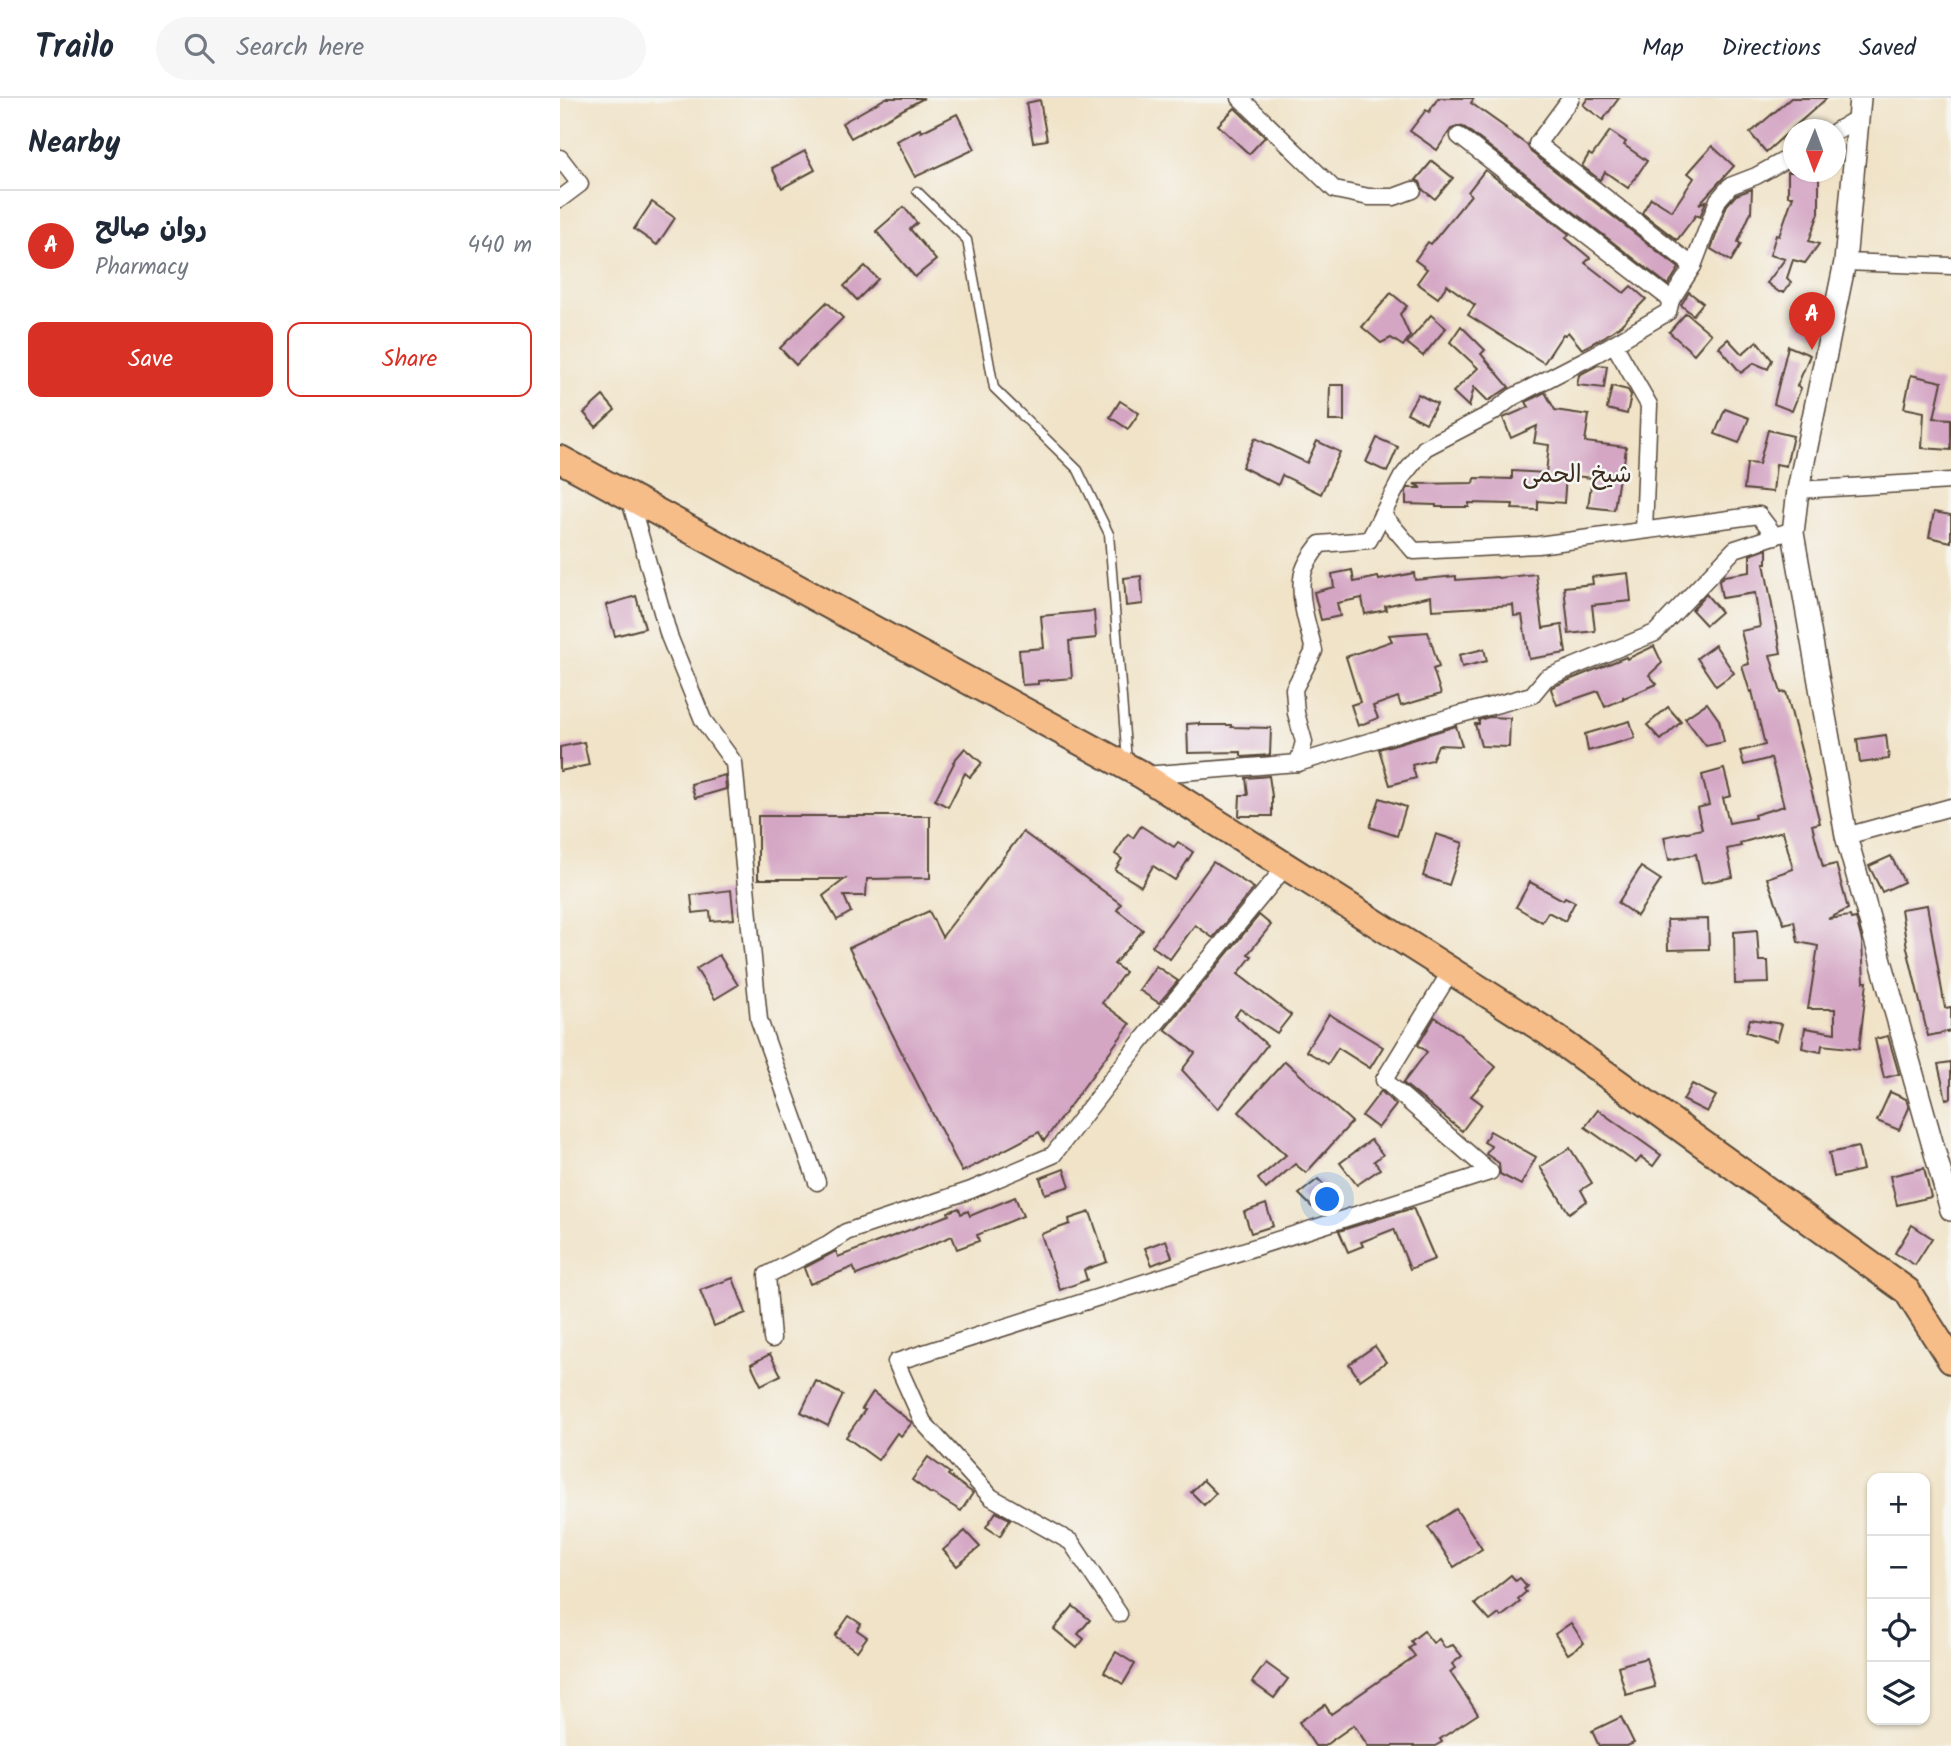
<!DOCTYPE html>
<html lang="en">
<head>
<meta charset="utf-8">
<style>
  :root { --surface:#fff; --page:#f6f6f7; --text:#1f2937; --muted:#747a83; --line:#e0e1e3; --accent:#d93025 }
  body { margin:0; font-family:Kalam,"Playpen Sans Arabic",sans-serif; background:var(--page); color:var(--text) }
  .controls { position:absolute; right:21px; bottom:21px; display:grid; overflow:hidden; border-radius:14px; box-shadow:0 2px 5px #0004 }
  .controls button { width:63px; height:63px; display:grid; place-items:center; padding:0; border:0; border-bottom:2px solid var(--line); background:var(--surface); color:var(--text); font:35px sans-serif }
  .compass { position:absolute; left:1223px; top:21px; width:63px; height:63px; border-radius:50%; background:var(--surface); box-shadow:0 2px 5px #0004; rotate:181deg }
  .you { position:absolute; left:768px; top:1102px; width:24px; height:24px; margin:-18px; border:5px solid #fff; border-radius:50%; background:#1a73e8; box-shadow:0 0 0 10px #1a73e833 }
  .badge { display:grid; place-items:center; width:46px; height:46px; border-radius:50%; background:var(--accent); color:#fff; font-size:23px; font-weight:700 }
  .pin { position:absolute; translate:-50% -58px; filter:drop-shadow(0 2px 4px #0008) }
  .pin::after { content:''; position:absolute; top:37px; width:24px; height:21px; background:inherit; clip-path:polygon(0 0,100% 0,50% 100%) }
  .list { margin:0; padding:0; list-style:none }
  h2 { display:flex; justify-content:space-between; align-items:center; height:91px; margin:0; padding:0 28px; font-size:30px }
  h2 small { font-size:23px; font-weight:400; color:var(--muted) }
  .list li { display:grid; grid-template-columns:46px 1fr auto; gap:21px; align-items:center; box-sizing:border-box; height:112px; padding:0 28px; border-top:2px solid var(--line) }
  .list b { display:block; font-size:26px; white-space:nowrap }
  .list p { margin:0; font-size:23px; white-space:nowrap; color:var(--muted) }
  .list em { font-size:23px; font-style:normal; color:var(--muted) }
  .actions { display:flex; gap:14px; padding:21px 28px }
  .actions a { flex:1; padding:16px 0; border:2px solid var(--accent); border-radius:14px; text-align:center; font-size:24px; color:var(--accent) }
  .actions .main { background:var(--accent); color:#fff }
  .icon { flex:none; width:38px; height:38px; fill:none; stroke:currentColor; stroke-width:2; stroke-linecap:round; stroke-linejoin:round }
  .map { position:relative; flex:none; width:1391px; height:1648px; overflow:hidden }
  header { display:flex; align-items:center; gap:42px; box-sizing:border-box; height:98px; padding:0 35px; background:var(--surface); border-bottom:2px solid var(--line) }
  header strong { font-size:33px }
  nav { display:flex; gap:38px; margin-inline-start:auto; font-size:24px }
  .search { width:490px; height:63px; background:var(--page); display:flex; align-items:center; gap:18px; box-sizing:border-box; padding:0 24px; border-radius:38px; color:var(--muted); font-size:26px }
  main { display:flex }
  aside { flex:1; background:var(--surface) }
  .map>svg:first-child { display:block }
  .building { fill:#d4a6c4 }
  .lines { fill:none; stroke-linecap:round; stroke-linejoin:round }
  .service-casing { stroke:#564638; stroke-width:11 }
  .minor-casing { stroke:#564638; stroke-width:19 }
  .tertiary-casing { stroke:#564638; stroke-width:24 }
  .primary-casing { stroke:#564638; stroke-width:30 }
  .service { stroke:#fff; stroke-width:8 }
  .minor { stroke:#fff; stroke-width:16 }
  .tertiary { stroke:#fff; stroke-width:21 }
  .primary { stroke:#f7bd88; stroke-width:26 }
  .labels { text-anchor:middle; stroke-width:5; stroke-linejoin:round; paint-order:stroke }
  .quarter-label { font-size:24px; fill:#3b2a1e; stroke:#f6f6f2 }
</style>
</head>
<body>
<header>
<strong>Trailo</strong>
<div class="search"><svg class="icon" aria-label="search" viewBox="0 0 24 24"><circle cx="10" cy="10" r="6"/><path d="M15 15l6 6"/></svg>Search here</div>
<nav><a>Map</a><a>Directions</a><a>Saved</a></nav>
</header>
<main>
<aside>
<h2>Nearby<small></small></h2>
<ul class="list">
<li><span class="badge">A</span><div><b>روان صالح</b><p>Pharmacy</p></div><em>440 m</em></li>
</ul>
<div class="actions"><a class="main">Save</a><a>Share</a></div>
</aside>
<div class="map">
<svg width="1391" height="1648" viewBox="0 0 1391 1648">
  <rect width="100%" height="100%" fill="#f6f6f2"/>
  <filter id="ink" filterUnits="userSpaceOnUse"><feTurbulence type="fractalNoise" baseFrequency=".0143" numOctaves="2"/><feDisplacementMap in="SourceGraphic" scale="14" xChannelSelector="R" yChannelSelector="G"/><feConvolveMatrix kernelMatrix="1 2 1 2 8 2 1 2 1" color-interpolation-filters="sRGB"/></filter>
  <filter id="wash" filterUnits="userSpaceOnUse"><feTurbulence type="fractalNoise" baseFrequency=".00686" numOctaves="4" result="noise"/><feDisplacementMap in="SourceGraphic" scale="28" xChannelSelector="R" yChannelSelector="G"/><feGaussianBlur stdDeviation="1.57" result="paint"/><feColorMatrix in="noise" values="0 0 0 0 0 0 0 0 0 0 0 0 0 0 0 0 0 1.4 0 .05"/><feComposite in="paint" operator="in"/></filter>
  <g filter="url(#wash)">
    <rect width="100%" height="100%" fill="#f0e3c8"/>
    <g id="blocks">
      <!-- building -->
      <g class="building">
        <polygon points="326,0 364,0 291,40 282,25"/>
        <polygon points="878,0 914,0 911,5 946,30 945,31 967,47 971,54 1119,170 1108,187 905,30 900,28 891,31 877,52 850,33 866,12 869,14"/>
        <polygon points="1028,0 1059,0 1043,22 1023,7"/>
        <polygon points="1231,0 1267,0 1206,54 1190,35"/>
        <polygon points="480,2 487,42 473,44 466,5"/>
        <polygon points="675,10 705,39 689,56 658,27"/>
        <polygon points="397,16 415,51 355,79 336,43 360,31 361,34"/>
        <polygon points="1050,33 1066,44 1064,47 1087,63 1068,90 1045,74 1040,82 1022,68 1029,56 1032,58"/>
        <polygon points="1152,48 1174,68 1139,106 1146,103 1140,119 1136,117 1117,142 1082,115 1091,100 1112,113 1134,80 1128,75"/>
        <polygon points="245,53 255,72 222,90 212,70"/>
        <polygon points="872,63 893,80 875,101 863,92 860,84 856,82"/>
        <polygon points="925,72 1009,136 1006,140 1030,160 1025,165 1064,195 1071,188 1086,201 1061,227 1044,239 1022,251 1008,234 1005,237 1003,236 984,265 908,217 915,207 887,187 878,200 857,185 867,171 855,162 868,144 871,146 911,97 908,94"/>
        <polygon points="1228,74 1259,74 1259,115 1249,143 1259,146 1245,165 1233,162 1227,180 1231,184 1224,194 1219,194 1207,185 1225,161 1210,157 1216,137 1219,138 1233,98 1228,98"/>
        <polygon points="1192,91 1191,114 1178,144 1181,146 1171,163 1151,151 1167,107 1176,97"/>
        <polygon points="92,104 115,120 97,147 74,131"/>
        <polygon points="344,109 357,125 350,131 376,162 355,179 316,133"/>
        <polygon points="305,168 318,181 297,202 284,188"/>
        <polygon points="1129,194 1143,205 1133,217 1121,207"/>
        <polygon points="831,195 847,208 840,216 850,238 843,248 831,240 821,245 802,229"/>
        <polygon points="267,204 283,220 236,267 220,250"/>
        <polygon points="1243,209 1261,214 1256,236 1236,231"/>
        <polygon points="1126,215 1151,236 1134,256 1109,234"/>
        <polygon points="871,217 886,230 863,258 847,245"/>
        <polygon points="901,228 925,252 921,256 949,289 928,303 914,289 909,309 893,294 918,270 890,244"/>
        <polygon points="1168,241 1182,256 1197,243 1212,262 1208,271 1194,265 1181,275 1159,249"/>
        <polygon points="1228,248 1250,257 1237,288 1241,290 1232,313 1214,306"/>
        <polygon points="1038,267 1047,268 1044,290 1017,287 1019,277"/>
        <polygon points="1351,277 1382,284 1374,320 1391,321 1391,352 1362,350 1364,314 1344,310"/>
        <polygon points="770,287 784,287 784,323 769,323"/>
        <polygon points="1052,288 1068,292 1071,297 1067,316 1047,311"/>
        <polygon points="985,294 995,312 1029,317 1025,344 1066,349 1063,373 1060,372 1054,412 1028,409 1032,380 1006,377 1004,405 978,403 978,412 952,411 953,406 909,405 909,409 876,409 876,407 846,406 846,393 848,390 862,390 854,386 914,385 915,380 952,381 952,373 986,375 989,347 974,345 977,328 951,340 943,320 969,309 966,304"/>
        <polygon points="858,296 877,306 866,325 847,315"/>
        <polygon points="43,298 55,312 36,329 24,315"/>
        <polygon points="560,303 579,315 568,331 550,319"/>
        <polygon points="1165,311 1189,320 1179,345 1155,336"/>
        <polygon points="1208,332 1233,338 1226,368 1216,366 1213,394 1184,391 1187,365 1199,366"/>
        <polygon points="695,340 747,365 757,343 780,354 761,396 722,377 718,387 682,369"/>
        <polygon points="817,340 838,349 827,374 806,364"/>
        <polygon points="1374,414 1391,417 1391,444 1369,439"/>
        <polygon points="1207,451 1207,465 1204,465 1221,555 1210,557 1221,595 1226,594 1260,725 1252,727 1263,769 1276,766 1288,811 1268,821 1290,818 1291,821 1296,820 1302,843 1304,884 1307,884 1299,951 1262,947 1261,954 1242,950 1245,930 1275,935 1275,911 1248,911 1258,848 1238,844 1234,823 1224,826 1207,780 1233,771 1223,733 1180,745 1181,748 1167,751 1173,779 1142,785 1136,756 1109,762 1104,739 1142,731 1137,710 1149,707 1142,677 1164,671 1171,698 1163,700 1169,725 1195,720 1194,717 1224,708 1211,660 1184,667 1180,653 1205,647 1192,593 1190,594 1182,568 1189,566 1181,533 1200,529 1195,495 1162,500 1159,483 1164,478 1190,474 1190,457"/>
        <polygon points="792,472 794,484 818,479 819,482 854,475 855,482 896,478 896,482 937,479 938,480 976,476 983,530 1002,527 1006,555 969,561 962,517 954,518 953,507 872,512 871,498 825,508 826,512 805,516 802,500 777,505 780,518 761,522 754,494 774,489 772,476"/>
        <polygon points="1068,475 1071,503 1032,507 1035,533 1009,536 1004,489 1033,486 1032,479"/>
        <polygon points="581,478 583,506 566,508 564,480"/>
        <polygon points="1146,496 1161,514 1146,527 1132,512"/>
        <polygon points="76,498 85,530 55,538 46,507"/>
        <polygon points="534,513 536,540 509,543 512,580 478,583 478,586 462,587 459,552 484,550 481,518"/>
        <polygon points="868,534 879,569 873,571 881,596 841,608 838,599 813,608 818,620 798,628 791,607 800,604 786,559 832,543 829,537"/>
        <polygon points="1155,547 1174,575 1156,588 1137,560"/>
        <polygon points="1094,548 1102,565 1089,577 1097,586 1064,600 1063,598 1063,601 1045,609 1038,593 997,607 991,591 992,589 1066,559 1067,561"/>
        <polygon points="924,551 927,563 902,569 899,557"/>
        <polygon points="1147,605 1159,622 1164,644 1146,648 1125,620"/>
        <polygon points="1108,609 1121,624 1101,642 1087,627"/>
        <polygon points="929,619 950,620 949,649 921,648 915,626 919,626 919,622"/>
        <polygon points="1070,623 1075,640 1028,653 1025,636"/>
        <polygon points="639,625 639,627 671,627 671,629 711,630 710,657 683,659 681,657 681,654 628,655 627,626"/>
        <polygon points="896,628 902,648 878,647 872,662 852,667 856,680 830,687 819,651"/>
        <polygon points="1326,637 1329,661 1300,665 1297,641"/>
        <polygon points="24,644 29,667 0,673 0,649"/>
        <polygon points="405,650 422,665 410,679 405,675 388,709 375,702 394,665 393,664"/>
        <polygon points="165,677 166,691 135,700 131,686"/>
        <polygon points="709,678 712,698 712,718 679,718 680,697 688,697 686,680"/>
        <polygon points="820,700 846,709 837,738 810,729"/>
        <polygon points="198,718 370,718 370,780 307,781 306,798 284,798 291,814 277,822 263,798 285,781 198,781"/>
        <polygon points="581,728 614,749 618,744 633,754 615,782 593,768 581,788 555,772 562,761 555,756 568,736 573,740"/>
        <polygon points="463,734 561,806 557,812 583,832 554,866 565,874 542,905 570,926 484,1043 479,1034 402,1074 289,850 369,813 382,839"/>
        <polygon points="876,736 903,745 889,787 863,778"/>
        <polygon points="1331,758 1344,784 1322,794 1309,768"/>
        <polygon points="653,764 694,790 653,840 635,827 610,861 592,848"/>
        <polygon points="1081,769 1101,782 1077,818 1058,805"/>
        <polygon points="970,784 1003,802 1005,799 1015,804 1005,823 988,814 982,824 956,809"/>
        <polygon points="171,792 174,821 151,823 150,813 133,815 131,797"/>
        <polygon points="1367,807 1385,910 1391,909 1391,933 1368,938 1347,850 1341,811"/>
        <polygon points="699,817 711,827 688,856 692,858 678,876 731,917 717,935 680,911 675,918 707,947 658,1011 622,972 635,955 605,931"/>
        <polygon points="1148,821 1149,851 1108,852 1107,822"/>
        <polygon points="1197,832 1199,863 1208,863 1209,885 1175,886 1174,834"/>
        <polygon points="159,857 178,887 155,901 136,871"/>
        <polygon points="596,868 618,883 599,905 579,892"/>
        <polygon points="769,916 823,949 810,970 778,950 768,966 746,953"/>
        <polygon points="875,919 898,935 936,969 911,998 922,1006 902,1033 843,985 867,954 858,947"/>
        <polygon points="1190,921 1222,926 1217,943 1186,934"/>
        <polygon points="1328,938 1339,976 1324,980 1315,941"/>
        <polygon points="725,963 792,1024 746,1075 735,1066 706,1091 698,1081 726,1057 679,1014"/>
        <polygon points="1391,964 1391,1000 1386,1001 1378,966"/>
        <polygon points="1132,986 1156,998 1147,1014 1123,1002"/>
        <polygon points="821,993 836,1007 818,1030 802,1018"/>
        <polygon points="1330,994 1346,1001 1349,1010 1339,1032 1317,1023"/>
        <polygon points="1038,1012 1101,1057 1093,1068 1081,1059 1076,1065 1025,1029"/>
        <polygon points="930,1033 976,1059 961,1087 940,1076 939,1065 926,1056 931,1048 924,1044"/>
        <polygon points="811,1042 823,1057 814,1063 820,1071 797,1087 780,1065"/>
        <polygon points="1298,1049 1303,1072 1274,1079 1269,1055"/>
        <polygon points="1010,1050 1032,1085 1021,1092 1027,1103 1009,1115 980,1069"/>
        <polygon points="1364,1070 1371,1099 1337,1107 1330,1078"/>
        <polygon points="504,1071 510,1088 485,1096 480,1080"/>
        <polygon points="758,1081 769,1092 752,1109 739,1096"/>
        <polygon points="455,1099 463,1118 417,1137 419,1143 397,1151 392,1138 297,1177 293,1169 250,1186 244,1170 276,1153 278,1159 389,1117 388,1114 399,1110 401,1116 408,1113 410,1118"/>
        <polygon points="706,1106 713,1128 691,1135 684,1114"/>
        <polygon points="853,1110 875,1161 850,1171 834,1131 801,1144 803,1148 788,1154 779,1133"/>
        <polygon points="530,1114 547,1164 524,1172 527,1182 500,1192 481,1136 510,1126 509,1121"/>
        <polygon points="1352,1127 1372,1140 1355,1167 1335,1155"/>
        <polygon points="606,1142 612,1159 592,1167 585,1150"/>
        <polygon points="173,1180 186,1215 154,1228 140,1192"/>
        <polygon points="815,1248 826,1264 800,1282 789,1266"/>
        <polygon points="210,1256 221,1277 201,1287 191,1266"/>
        <polygon points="256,1283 283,1297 268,1328 241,1314"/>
        <polygon points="313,1294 352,1325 341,1338 337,1335 318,1362 286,1339 305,1312 302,1311"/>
        <polygon points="368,1359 390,1375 388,1377 413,1395 401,1413 372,1395 371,1396 352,1382"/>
        <polygon points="643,1382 656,1395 644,1407 631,1394"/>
        <polygon points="896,1411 922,1451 894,1469 868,1429"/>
        <polygon points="436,1414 450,1421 440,1438 426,1429"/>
        <polygon points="405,1433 420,1449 397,1468 383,1452"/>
        <polygon points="951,1477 956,1483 960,1480 967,1488 964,1491 966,1494 958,1501 960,1504 941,1519 939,1516 930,1523 915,1506"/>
        <polygon points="513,1508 530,1522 518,1536 524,1541 517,1550 494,1531"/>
        <polygon points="289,1518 301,1526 297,1532 307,1539 297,1553 275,1538"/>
        <polygon points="1011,1525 1024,1545 1008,1556 995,1536"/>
        <polygon points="864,1533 873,1545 879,1541 885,1550 893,1547 902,1558 892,1566 895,1570 890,1574 918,1616 880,1641 882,1644 875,1648 808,1648 794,1627 764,1648 755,1648 739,1624 765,1607 771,1616 855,1558 849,1550 854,1547 851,1543"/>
        <polygon points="556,1554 575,1566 563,1586 544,1574"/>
        <polygon points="1086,1560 1095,1589 1066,1597 1058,1568"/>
        <polygon points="706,1565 728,1581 714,1600 692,1584"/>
        <polygon points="1061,1619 1074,1645 1067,1648 1039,1648 1032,1633"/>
      </g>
    </g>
  </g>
  <g filter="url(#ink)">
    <use href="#blocks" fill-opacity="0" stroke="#564638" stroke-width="2"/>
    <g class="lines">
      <!-- service casing -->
      <g class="service-casing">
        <polyline id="service" points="357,93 407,142 434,290 518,372 549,436 567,663"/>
      </g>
      <!-- minor casing -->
      <g class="minor-casing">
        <g id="minor">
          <polyline points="680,0 775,92 809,99 834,99 853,92"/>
          <polyline points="1011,0 977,46 1133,168"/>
          <polyline points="1276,33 1298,20"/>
          <polyline points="899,38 1111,202"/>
          <polyline points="0,60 20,86 0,101"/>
          <polyline points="1285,164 1391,168"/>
          <polyline points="1054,246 1089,307 1084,432"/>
          <polyline points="1238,392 1391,383"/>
          <polyline points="69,399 109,538 143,622 174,665 199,922 257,1084"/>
          <polyline points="822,416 854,453 978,447 1199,417 1215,438"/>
          <path d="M738 665 744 644 736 615 734 591 754 553C749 531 739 504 742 481 743 468 752 456 760 446L809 442 842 379 865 350 932 315 953 299 1036 256 1108 214 1111 202 1133 168 1158 102 1170 88 1196 78 1234 57"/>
          <polyline points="584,677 738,665 894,618 972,597 986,580 1095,535 1175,451 1233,432"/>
          <polyline points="1286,738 1391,709"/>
          <polyline points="212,1241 207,1177 268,1146 286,1134 411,1092 493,1057 579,946 726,768"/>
          <polyline points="559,1516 511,1444 431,1399 363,1324 336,1264 930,1074 824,982 891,873"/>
        </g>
      </g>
      <!-- tertiary casing -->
      <g class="tertiary-casing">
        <polyline id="tertiary" points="1300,0 1285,164 1238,392 1233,435 1286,738 1391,1112"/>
      </g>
      <!-- primary casing -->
      <g class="primary-casing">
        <polyline id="primary" points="0,361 582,677 986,933 1347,1193 1391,1262"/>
      </g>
      <!-- service -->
      <use href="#service" class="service"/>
      <!-- minor -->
      <use href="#minor" class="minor"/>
      <!-- tertiary -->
      <use href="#tertiary" class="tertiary"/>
      <!-- primary -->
      <use href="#primary" class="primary"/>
    </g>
  </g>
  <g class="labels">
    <!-- quarter labels -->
    <g class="quarter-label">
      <text x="1017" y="384">شيخ الحمى</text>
    </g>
  </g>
</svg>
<div class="controls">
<button>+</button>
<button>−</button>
<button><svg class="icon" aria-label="locate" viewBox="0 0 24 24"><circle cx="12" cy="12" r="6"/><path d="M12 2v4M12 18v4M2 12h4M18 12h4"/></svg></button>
<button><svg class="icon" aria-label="layers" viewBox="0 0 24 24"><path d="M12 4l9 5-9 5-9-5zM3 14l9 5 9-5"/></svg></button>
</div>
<svg class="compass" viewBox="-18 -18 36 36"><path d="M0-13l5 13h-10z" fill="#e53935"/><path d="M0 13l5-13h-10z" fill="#747a83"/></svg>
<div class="you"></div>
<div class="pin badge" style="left:1252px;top:252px">A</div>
</div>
</main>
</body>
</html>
